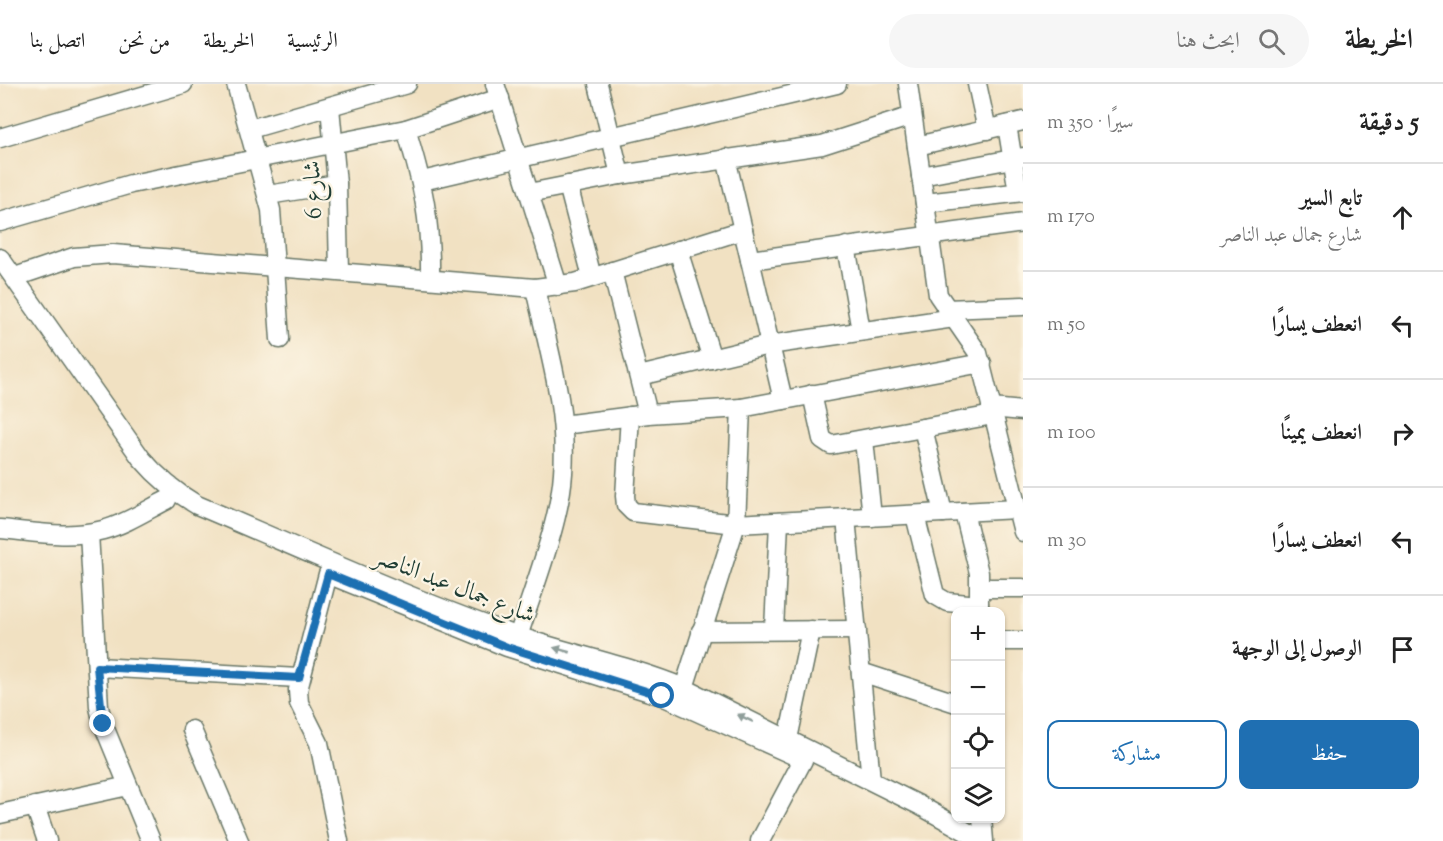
<!DOCTYPE html>
<html lang="ar">
<head>
<meta charset="utf-8">
<style>
  :root { --surface:#fff; --page:#f6f6f6; --text:#222; --muted:#767676; --line:#e0e0e0; --accent:#1f6fb2 }
  body { margin:0; font-family:"Sorts Mill Goudy",Amiri,serif; background:var(--page); color:var(--text); direction:rtl }
  .controls { position:absolute; right:18px; bottom:18px; display:grid; overflow:hidden; border-radius:12px; box-shadow:0 2px 4px #0004 }
  .controls button { width:54px; height:54px; display:grid; place-items:center; padding:0; border:0; border-bottom:2px solid var(--line); background:var(--surface); color:var(--text); font:30px sans-serif }
  .stop { position:absolute; width:18px; height:18px; margin:-14px; border:4px solid #1f6fb2; border-radius:50%; background:#fff }
  .stop.end { background:#1f6fb2; border-color:#fff; box-shadow:0 2px 6px #0008 }
  .list { margin:0; padding:0; list-style:none }
  h2 { display:flex; justify-content:space-between; align-items:center; height:78px; margin:0; padding:0 24px; font-size:26px }
  h2 small { font-size:20px; font-weight:400; color:var(--muted) }
  .list li { display:grid; grid-template-columns:39px 1fr auto; gap:18px; align-items:center; box-sizing:border-box; height:108px; padding:0 24px; border-top:2px solid var(--line) }
  .list b { display:block; font-size:22px; white-space:nowrap }
  .list p { margin:0; font-size:20px; white-space:nowrap; color:var(--muted) }
  .list em { font-size:20px; font-style:normal; color:var(--muted) }
  .actions { display:flex; gap:12px; padding:18px 24px }
  .actions a { flex:1; padding:14px 0; border:2px solid var(--accent); border-radius:12px; text-align:center; font-size:21px; color:var(--accent) }
  .actions .main { background:var(--accent); color:#fff }
  .icon { flex:none; width:33px; height:33px; fill:none; stroke:currentColor; stroke-width:2; stroke-linecap:round; stroke-linejoin:round }
  .map { position:relative; flex:none; width:1023px; height:757px; overflow:hidden; direction:ltr }
  header { display:flex; align-items:center; gap:36px; box-sizing:border-box; height:84px; padding:0 30px; background:var(--surface); border-bottom:2px solid var(--line) }
  header strong { font-size:28px }
  nav { display:flex; gap:33px; margin-inline-start:auto; font-size:21px }
  .search { width:420px; height:54px; background:var(--page); display:flex; align-items:center; gap:15px; box-sizing:border-box; padding:0 21px; border-radius:33px; color:var(--muted); font-size:22px }
  main { display:flex }
  aside { flex:1; background:var(--surface) }
  .map>svg:first-child { display:block }
  .lines { fill:none; stroke-linecap:round; stroke-linejoin:round }
  .minor-casing { stroke:#687666; stroke-width:21 }
  .minor { stroke:#fff; stroke-width:18 }
  .oneway { fill:#8f9e9a }
  .route { stroke:#1f6fb2; stroke-width:8 }
  .labels { text-anchor:middle; stroke-width:4.5; stroke-linejoin:round; paint-order:stroke }
  .street-label { font-size:24px; fill:#1f3d34; stroke:#fcf5e5 }
</style>
</head>
<body>
<header>
<strong>الخريطة</strong>
<div class="search"><svg class="icon" aria-label="search" viewBox="0 0 24 24"><circle cx="10" cy="10" r="6"/><path d="M15 15l6 6"/></svg>ابحث هنا</div>
<nav><a>الرئيسية</a><a>الخريطة</a><a>من نحن</a><a>اتصل بنا</a></nav>
</header>
<main>
<aside>
<h2>5 دقيقة<small>سيرًا · 350 m</small></h2>
<ul class="list">
<li><svg class="icon" aria-label="ahead" viewBox="0 0 24 24"><path d="M12 20V5M6 11l6-6 6 6"/></svg><div><b>تابع السير</b><p>شارع جمال عبد الناصر</p></div><em>170 m</em></li>
<li><svg class="icon" aria-label="left" viewBox="0 0 24 24"><path d="M17 20v-9H6M10 6l-5 5 5 5"/></svg><div><b>انعطف يسارًا</b></div><em>50 m</em></li>
<li><svg class="icon" aria-label="right" viewBox="0 0 24 24"><path d="M7 20v-9h11M14 6l5 5-5 5"/></svg><div><b>انعطف يمينًا</b></div><em>100 m</em></li>
<li><svg class="icon" aria-label="left" viewBox="0 0 24 24"><path d="M17 20v-9H6M10 6l-5 5 5 5"/></svg><div><b>انعطف يسارًا</b></div><em>30 m</em></li>
<li><svg class="icon" aria-label="arrive" viewBox="0 0 24 24"><path d="M6 21V4h12l-3 4 3 4H6"/></svg><div><b>الوصول إلى الوجهة</b></div></li>
</ul>
<div class="actions"><a class="main">حفظ</a><a>مشاركة</a></div>
</aside>
<div class="map">
<svg width="1023" height="757" viewBox="0 0 1023 757">
  <rect width="100%" height="100%" fill="#fcf5e5"/>
  <filter id="ink" filterUnits="userSpaceOnUse"><feTurbulence type="fractalNoise" baseFrequency=".0167" numOctaves="2"/><feDisplacementMap in="SourceGraphic" scale="12" xChannelSelector="R" yChannelSelector="G"/><feConvolveMatrix kernelMatrix="1 2 1 2 8 2 1 2 1" color-interpolation-filters="sRGB"/></filter>
  <filter id="wash" filterUnits="userSpaceOnUse"><feTurbulence type="fractalNoise" baseFrequency=".008" numOctaves="4" result="noise"/><feDisplacementMap in="SourceGraphic" scale="24" xChannelSelector="R" yChannelSelector="G"/><feGaussianBlur stdDeviation="1.35" result="paint"/><feColorMatrix in="noise" values="0 0 0 0 0 0 0 0 0 0 0 0 0 0 0 0 0 1.4 0 .05"/><feComposite in="paint" operator="in"/></filter>
  <g filter="url(#wash)">
    <rect width="100%" height="100%" fill="#f1e1c2"/>
  </g>
  <g filter="url(#ink)">
    <g class="lines">
      <!-- minor casing -->
      <g class="minor-casing">
        <g id="minor">
          <polyline points="236,0 271,126 280,255"/>
          <polyline points="495,0 558,202"/>
          <polyline points="598,0 620,91"/>
          <polyline points="908,0 938,211 978,269 1023,448"/>
          <polyline points="977,0 987,46"/>
          <polyline points="330,23 337,100 339,187"/>
          <polyline points="1007,41 1018,108"/>
          <polyline points="250,45 407,0"/>
          <path d="M406 45C423 100 431 137 430 195"/>
          <polyline points="0,54 183,0"/>
          <polyline points="917,62 1023,37"/>
          <polyline points="726,74 783,316"/>
          <polyline points="921,92 1023,73"/>
          <polyline points="422,97 837,0"/>
          <polyline points="568,101 592,193"/>
          <polyline points="529,109 620,91 822,61 912,32"/>
          <polyline points="268,111 337,100"/>
          <polyline points="925,119 1023,108"/>
          <polyline points="0,138 131,100 406,45 500,14"/>
          <polyline points="846,162 861,247"/>
          <polyline points="678,166 712,275"/>
          <path d="M0 174 141 374C158 394 175 408 197 421 299 464 401 511 505 548 564 569 626 580 684 604L919 721 983 757"/>
          <polyline points="750,176 1023,139"/>
          <polyline points="612,187 648,330"/>
          <polyline points="15,193 74,173 113,170 535,204 575,199 743,146"/>
          <polyline points="946,225 1023,222"/>
          <polyline points="639,292 769,261 954,234"/>
          <polyline points="812,310 822,355 831,361 993,331"/>
          <polyline points="991,324 1023,327"/>
          <polyline points="630,332 625,412 626,421 633,428 736,440 1017,425"/>
          <polyline points="563,341 648,330 741,324 982,279"/>
          <polyline points="923,344 943,429"/>
          <polyline points="864,356 872,433"/>
          <polyline points="964,428 979,489 979,528"/>
          <polyline points="915,431 935,511 947,518 979,521"/>
          <polyline points="846,434 871,696"/>
          <path d="M0 445C34 448 69 455 103 446 126 440 147 426 167 416"/>
          <polyline points="89,449 99,623 103,640 151,757"/>
          <polyline points="328,490 298,606 299,619 319,659 339,757"/>
          <polyline points="330,491 507,563 662,612 793,671"/>
          <polyline points="980,504 1023,504"/>
          <polyline points="774,546 779,438"/>
          <polyline points="701,547 857,546"/>
          <path d="M518 553C533 505 560 438 563 389 568 326 548 265 535 204"/>
          <polyline points="1000,557 1023,557"/>
          <polyline points="97,583 299,594"/>
          <polyline points="861,588 956,619"/>
          <polyline points="684,604 736,440 741,324"/>
          <polyline points="192,646 239,757"/>
          <polyline points="788,655 811,546"/>
          <polyline points="35,722 47,757"/>
          <polyline points="0,730 128,702"/>
          <polyline points="982,734 984,757"/>
          <polyline points="760,757 803,676"/>
        </g>
      </g>
      <!-- minor -->
      <use href="#minor" class="minor"/>
    </g>
    <!-- one-way arrows -->
    <defs><path id="oneway-solid" d="M-6-.8H1V-3.2L6.5 0L1 3.2V.8H-6Z" transform="scale(1.5)"/></defs>
    <g class="oneway">
      <use href="#oneway-solid" transform="translate(562 566) rotate(-164)"/>
      <use href="#oneway-solid" transform="translate(745 634) rotate(-154)"/>
    </g>
  </g>
  <g class="lines" filter="url(#ink)">
    <!-- route -->
    <polyline class="route" points="103,640 97,583 299,594 328,490 507,563 662,612"/>
  </g>
  <g class="labels">
    <!-- street labels -->
    <g class="street-label">
      <text transform="translate(312 106) rotate(-92)" y="8">شارع 6</text>
      <text transform="translate(455 501) rotate(21)" y="8">شارع جمال عبد الناصر</text>
    </g>
  </g>
</svg>
<div class="controls">
<button>+</button>
<button>−</button>
<button><svg class="icon" aria-label="locate" viewBox="0 0 24 24"><circle cx="12" cy="12" r="6"/><path d="M12 2v4M12 18v4M2 12h4M18 12h4"/></svg></button>
<button><svg class="icon" aria-label="layers" viewBox="0 0 24 24"><path d="M12 4l9 5-9 5-9-5zM3 14l9 5 9-5"/></svg></button>
</div>
<div class="stop" style="left:662px;top:612px"></div>
<div class="stop end" style="left:103px;top:640px"></div>
</div>
</main>
</body>
</html>
